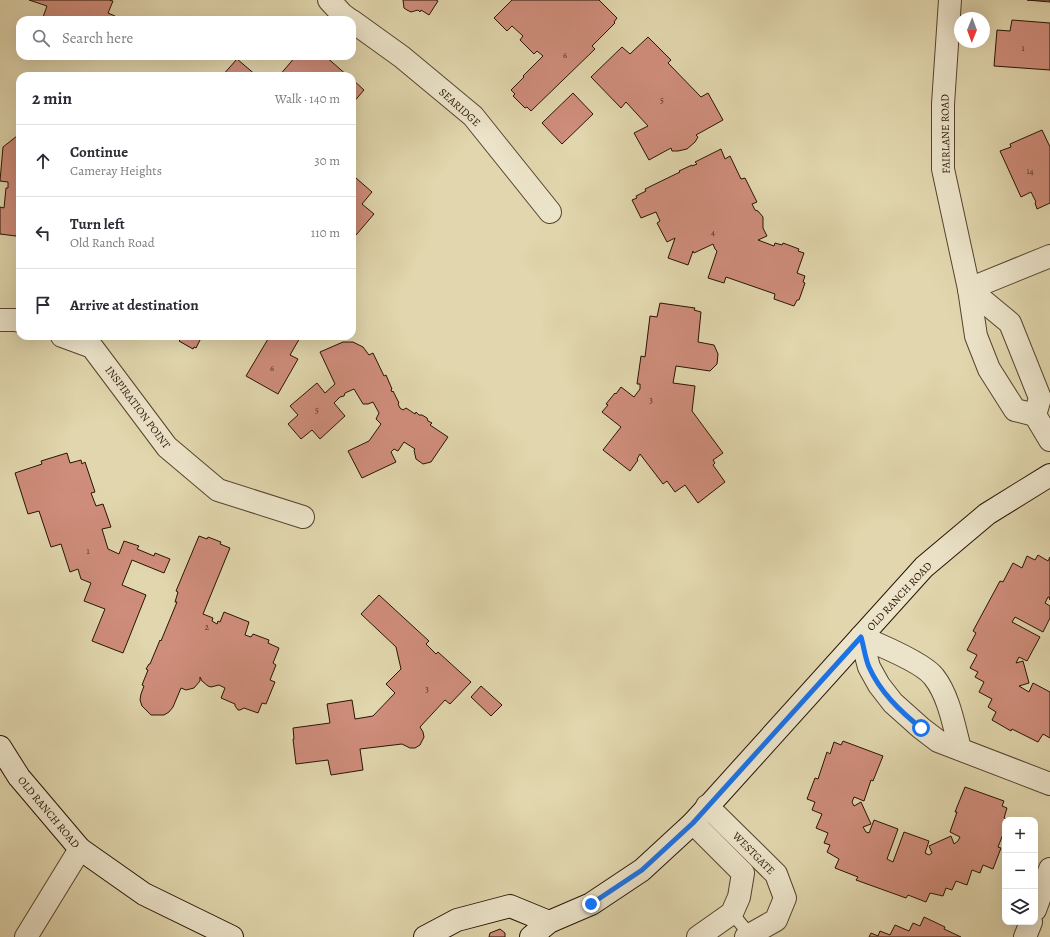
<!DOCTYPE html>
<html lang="en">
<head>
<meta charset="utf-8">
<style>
  :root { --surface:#fff; --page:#f7f7f7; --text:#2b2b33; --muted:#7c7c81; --line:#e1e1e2 }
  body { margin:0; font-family:Alegreya,serif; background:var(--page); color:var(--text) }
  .controls { position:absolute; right:12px; bottom:12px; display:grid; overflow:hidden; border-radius:8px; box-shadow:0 4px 16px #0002 }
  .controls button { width:36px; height:36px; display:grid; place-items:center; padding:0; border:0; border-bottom:1px solid var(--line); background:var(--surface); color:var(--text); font:20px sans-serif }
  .compass { position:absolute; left:954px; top:12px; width:36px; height:36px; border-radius:50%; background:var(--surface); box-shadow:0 4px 16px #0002; rotate:181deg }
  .stop { position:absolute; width:12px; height:12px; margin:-9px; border:3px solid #1a73e8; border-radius:50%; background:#fff }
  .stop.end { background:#1a73e8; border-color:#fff; box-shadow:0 1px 4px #0008 }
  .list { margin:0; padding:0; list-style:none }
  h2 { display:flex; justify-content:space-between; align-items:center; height:52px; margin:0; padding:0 16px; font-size:17px }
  h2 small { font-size:13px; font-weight:400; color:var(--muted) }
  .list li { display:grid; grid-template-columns:26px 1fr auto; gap:12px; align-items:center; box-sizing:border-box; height:72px; padding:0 16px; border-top:1px solid var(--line) }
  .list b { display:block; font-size:15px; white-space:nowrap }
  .list p { margin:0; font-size:13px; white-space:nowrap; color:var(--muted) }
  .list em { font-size:13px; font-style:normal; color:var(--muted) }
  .icon { flex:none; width:22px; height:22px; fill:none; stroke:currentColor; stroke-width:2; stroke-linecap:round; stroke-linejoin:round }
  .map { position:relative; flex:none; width:1050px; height:937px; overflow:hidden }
  .search { position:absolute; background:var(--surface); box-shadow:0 4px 16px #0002; left:16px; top:16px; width:340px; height:44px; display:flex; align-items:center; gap:10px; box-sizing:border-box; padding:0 14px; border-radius:12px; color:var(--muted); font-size:15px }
  .panel { position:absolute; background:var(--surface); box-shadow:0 4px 16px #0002; left:16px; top:72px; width:340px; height:268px; border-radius:12px }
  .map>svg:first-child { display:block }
  .building { fill:#cf8d7b; stroke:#271404 }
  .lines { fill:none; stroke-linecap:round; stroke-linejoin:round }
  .lane-casing { stroke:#56442e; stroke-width:14 }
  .street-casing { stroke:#56442e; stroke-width:24 }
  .secondary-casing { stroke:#271404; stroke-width:24 }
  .lane { stroke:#ece4ca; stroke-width:12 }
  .street { stroke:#ece4ca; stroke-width:22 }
  .secondary { stroke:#ece4ca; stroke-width:22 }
  .route { stroke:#1a73e8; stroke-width:5 }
  .labels { text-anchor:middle; stroke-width:3; stroke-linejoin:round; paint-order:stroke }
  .number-label { font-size:9px; fill:#513222 }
  .street-label { font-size:11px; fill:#271404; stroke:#ece4ca }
</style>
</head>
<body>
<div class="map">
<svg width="1050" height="937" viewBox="0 0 1050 937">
  <rect width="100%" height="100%" fill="#e1d6ad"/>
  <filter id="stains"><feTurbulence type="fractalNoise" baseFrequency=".005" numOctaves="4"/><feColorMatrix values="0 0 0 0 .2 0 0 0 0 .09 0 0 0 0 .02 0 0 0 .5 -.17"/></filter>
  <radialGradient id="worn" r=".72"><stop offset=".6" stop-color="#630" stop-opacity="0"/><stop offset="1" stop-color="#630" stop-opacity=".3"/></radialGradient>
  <!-- building -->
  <g class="building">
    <polygon points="29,0 109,0 113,1 108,13 115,16 113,20 42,20 47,6"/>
    <polygon points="403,0 436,0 438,1 429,15 421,10 420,12 418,10 411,12 407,10 404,8"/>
    <polygon points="512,0 599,0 617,18 614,22 615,23 592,46 595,49 531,111 527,107 525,108 513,96 515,94 511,90 524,77 523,76 543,56 537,51 534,54 520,40 523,36 512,26 507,31 494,18"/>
    <polygon points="1027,0 1050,0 1050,2"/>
    <polygon points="1012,20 1050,23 1050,70 994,66 997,30 1010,31"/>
    <polygon points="648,37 671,60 668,63 701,97 708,93 723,120 696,135 698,137 695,142 687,149 678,151 672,151 671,148 649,160 634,133 648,126 626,102 621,108 591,77 622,47 630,54"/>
    <polygon points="296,56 325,56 348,76 279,76"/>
    <polygon points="237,59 257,76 222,76"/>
    <polygon points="352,79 364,90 352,104"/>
    <polygon points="573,93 593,114 562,144 542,123"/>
    <polygon points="1042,130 1050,147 1050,203 1037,209 1035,203 1036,202 1031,192 1021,197 1000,151 1011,147 1010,144"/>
    <polygon points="17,136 20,137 20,244 16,236 0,234 0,207 4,208 6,188 8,188 8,182 0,181 3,147"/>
    <polygon points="721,149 725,159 730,156 741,179 745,178 757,202 752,204 755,210 758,211 763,217 763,228 767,236 758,240 774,246 775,243 782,245 783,243 799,249 798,251 804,253 797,273 805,276 803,282 805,283 799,300 797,300 794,306 774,299 775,294 726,277 724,283 708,278 717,251 715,249 713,244 694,253 693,251 688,265 668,258 675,238 667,242 657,223 660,221 656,212 641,218 632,200 637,198 636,196 646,191 645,189 680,172 679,171 692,165 692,166 697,164 695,162"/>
    <polygon points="356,178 372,192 362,204 374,214 356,235 352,232 352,182"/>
    <polygon points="660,303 695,308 694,310 701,312 698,342 714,345 718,354 717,364 710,371 676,366 673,383 695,386 692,411 723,453 713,460 715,463 713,465 725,482 698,503 685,485 675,492 667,481 663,484 640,454 637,459 638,460 630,471 603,450 621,427 602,412 608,405 606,404 615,393 616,394 621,387 634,397 640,389 640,384 637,384 641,356 645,357 650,316 657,317"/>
    <polygon points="175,336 202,336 196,348 194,347 193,349 179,341 181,339"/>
    <polygon points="255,336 301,336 290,355 298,359 278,394 246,376 268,339 260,339"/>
    <polygon points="343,342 353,342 363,347 369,355 373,353 384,376 386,375 392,389 391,390 392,392 393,391 399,403 398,404 400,408 403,410 406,408 415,414 416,412 419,415 422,415 427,418 428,421 432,423 430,425 448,437 431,462 423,464 416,459 414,450 415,449 404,442 398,451 394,449 391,452 396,462 362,478 348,451 369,441 381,424 376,419 379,413 373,402 368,404 363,404 354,389 345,393 344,396 340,397 334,403 345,416 320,439 312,430 301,439 288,424 298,415 290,406 317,383 325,393 335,384 320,352"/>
    <polygon points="67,453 70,463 81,460 82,464 85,462 95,492 91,493 96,506 103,504 111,527 102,529 108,549 119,554 124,541 139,546 137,549 154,556 155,553 170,559 164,573 132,560 122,585 146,595 123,653 92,641 105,609 84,601 91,583 81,579 78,569 70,572 61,544 51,547 39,511 28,514 15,473 42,464 41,461"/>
    <polygon points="199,536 207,539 208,537 221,542 220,544 230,548 203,614 213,618 212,621 217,624 218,621 220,622 224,612 249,622 245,635 251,637 253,634 269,640 268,643 279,648 273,663 276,665 270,680 275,682 266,704 262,703 258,713 244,708 240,710 238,710 235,706 235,704 221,698 225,688 219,685 211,687 208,686 202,681 200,677 200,681 194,688 186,690 181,688 173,707 169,712 164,715 151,715 142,706 140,700 141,694 144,686 142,685 148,670 146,669 149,664 150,664 160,640 161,641 177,602 175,602 178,592 176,591"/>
    <polygon points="1038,555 1048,561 1050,557 1050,600 1049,597 1048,597 1045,603 1050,606 1050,618 1043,632 1015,617 1012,622 1040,637 1027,661 1019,657 1016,663 1023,661 1029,683 1019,686 1029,692 1033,683 1050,692 1050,738 1043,734 1038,742 1012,729 1011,731 992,720 996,712 988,707 992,699 979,692 984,682 975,677 978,672 970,668 977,655 967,650 976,633 973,631 1000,581 1003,582 1013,563 1022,568 1027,556 1035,560"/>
    <polygon points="379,595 429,641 426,644 436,654 438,652 471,682 450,704 445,700 420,727 423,732 424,737 420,745 415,748 410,748 402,744 360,749 363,770 331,775 328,760 296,764 293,739 294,739 293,728 330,723 327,704 352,700 355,719 373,716 395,693 386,684 401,669 396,647 361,614"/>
    <polygon points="481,686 502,705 491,716 471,697"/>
    <polygon points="843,741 883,756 873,781 871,780 864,801 854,797 852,802 854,806 861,802 871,824 863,827 866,832 869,833 874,820 898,829 887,859 893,862 904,832 929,841 925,853 929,855 932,853 929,846 951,836 954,844 958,841 960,837 950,832 957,812 955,812 965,787 1004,801 1002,806 1007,808 1004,818 1009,820 1005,820 1005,829 998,847 1001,848 993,869 983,865 980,873 972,870 967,885 956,881 952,890 946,888 943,896 930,893 926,902 908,895 906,898 856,880 858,877 835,868 839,859 827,852 830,845 824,843 828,833 816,828 822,814 812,810 815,802 807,799 815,778 818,779 827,752 830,754 834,742 841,745"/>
    <polygon points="924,917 945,927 944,929 961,937 869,937 871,933 878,936 880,931 890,935 895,925 909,931 913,923 920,926"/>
    <polygon points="500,929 505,933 505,937 489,937 490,933"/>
  </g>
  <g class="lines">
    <!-- lane casing -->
    <g class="lane-casing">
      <polyline id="lane" points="732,913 750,935"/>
    </g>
    <!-- street casing -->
    <g class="street-casing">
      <g id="street">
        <polyline points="329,0 342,14 350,20"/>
        <polyline points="950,0 943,104 943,169 969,289 976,336 989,369 1015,410 1035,415"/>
        <polyline points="352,21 402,57 473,116 550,212"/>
        <polyline points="969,289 1010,323 1040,398 1035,415 1050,440"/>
        <polyline points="969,289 1050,256"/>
        <polyline points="0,320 16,320 20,321"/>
        <polyline points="62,336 92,347 167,447 218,490 303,517"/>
        <polyline points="861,637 869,667 879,685 893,703 921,728 938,741 1050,784"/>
        <path d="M861 637C878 644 924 663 934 677 949 696 954 726 960 749"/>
        <polyline points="707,806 776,874 785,898 776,920 746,937"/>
        <polyline points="693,823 743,873 739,897 732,913 698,937"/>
        <polyline points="1035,910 1050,869"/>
        <polyline points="26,937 80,849"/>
        <polyline points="1025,937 1031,922"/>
      </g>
    </g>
    <!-- secondary casing -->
    <g class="secondary-casing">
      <g id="secondary">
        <polyline points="0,747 19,777 80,849 144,894 232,937"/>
        <polyline points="425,937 457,920 510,906 549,922"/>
        <polyline points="531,937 549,922 591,904 642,870 693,823 924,567 987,514 1050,475"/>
      </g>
    </g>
    <!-- lane -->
    <use href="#lane" class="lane"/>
    <!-- street -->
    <use href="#street" class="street"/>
    <!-- secondary -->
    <use href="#secondary" class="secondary"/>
  </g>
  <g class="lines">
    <!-- route -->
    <path class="route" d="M591 904 642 870 693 823 861 637C864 647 865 658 869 667 880 692 900 711 921 728"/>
  </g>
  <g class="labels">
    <!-- number labels -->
    <g class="number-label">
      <text x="1023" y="51">1</text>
      <text x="565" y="58">6</text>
      <text x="662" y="103">5</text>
      <text x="1030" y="174">14</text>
      <text x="713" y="235">4</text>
      <text x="272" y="371">6</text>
      <text x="651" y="403">3</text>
      <text x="317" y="413">5</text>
      <text x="88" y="554">1</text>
      <text x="207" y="630">2</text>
      <text x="427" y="692">3</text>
    </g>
    <!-- street labels -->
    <g class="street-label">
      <text transform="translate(460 107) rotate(42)" y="4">SEARIDGE</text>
      <text transform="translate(945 134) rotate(-91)" y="4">FAIRLANE ROAD</text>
      <text transform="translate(138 407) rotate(53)" y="4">INSPIRATION POINT</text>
      <text transform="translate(899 596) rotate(-47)" y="4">OLD RANCH ROAD</text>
      <text transform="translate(49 812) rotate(50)" y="4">OLD RANCH ROAD</text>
      <text transform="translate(754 853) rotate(45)" y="4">WESTGATE</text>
    </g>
  </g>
  <rect width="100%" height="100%" filter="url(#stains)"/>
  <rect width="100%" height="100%" fill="url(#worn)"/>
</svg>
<div class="controls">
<button>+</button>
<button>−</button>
<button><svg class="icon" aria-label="layers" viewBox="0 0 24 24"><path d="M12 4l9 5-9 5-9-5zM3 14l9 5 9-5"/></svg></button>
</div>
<svg class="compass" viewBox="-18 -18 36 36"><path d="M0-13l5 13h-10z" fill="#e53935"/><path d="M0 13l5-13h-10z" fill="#7c7c81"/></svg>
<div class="stop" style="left:921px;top:728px"></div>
<div class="stop end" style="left:591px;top:904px"></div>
<div class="search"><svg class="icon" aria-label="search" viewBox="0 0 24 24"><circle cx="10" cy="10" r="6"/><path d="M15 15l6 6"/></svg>Search here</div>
<section class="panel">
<h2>2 min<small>Walk · 140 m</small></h2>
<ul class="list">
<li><svg class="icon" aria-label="ahead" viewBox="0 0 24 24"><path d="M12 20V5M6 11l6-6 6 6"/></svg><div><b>Continue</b><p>Cameray Heights</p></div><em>30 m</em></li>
<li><svg class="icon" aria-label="left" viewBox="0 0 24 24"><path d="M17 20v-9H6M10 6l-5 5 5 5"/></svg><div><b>Turn left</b><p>Old Ranch Road</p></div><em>110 m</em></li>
<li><svg class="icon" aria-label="arrive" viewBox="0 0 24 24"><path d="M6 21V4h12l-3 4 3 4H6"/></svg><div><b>Arrive at destination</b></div></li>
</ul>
</section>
</div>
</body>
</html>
